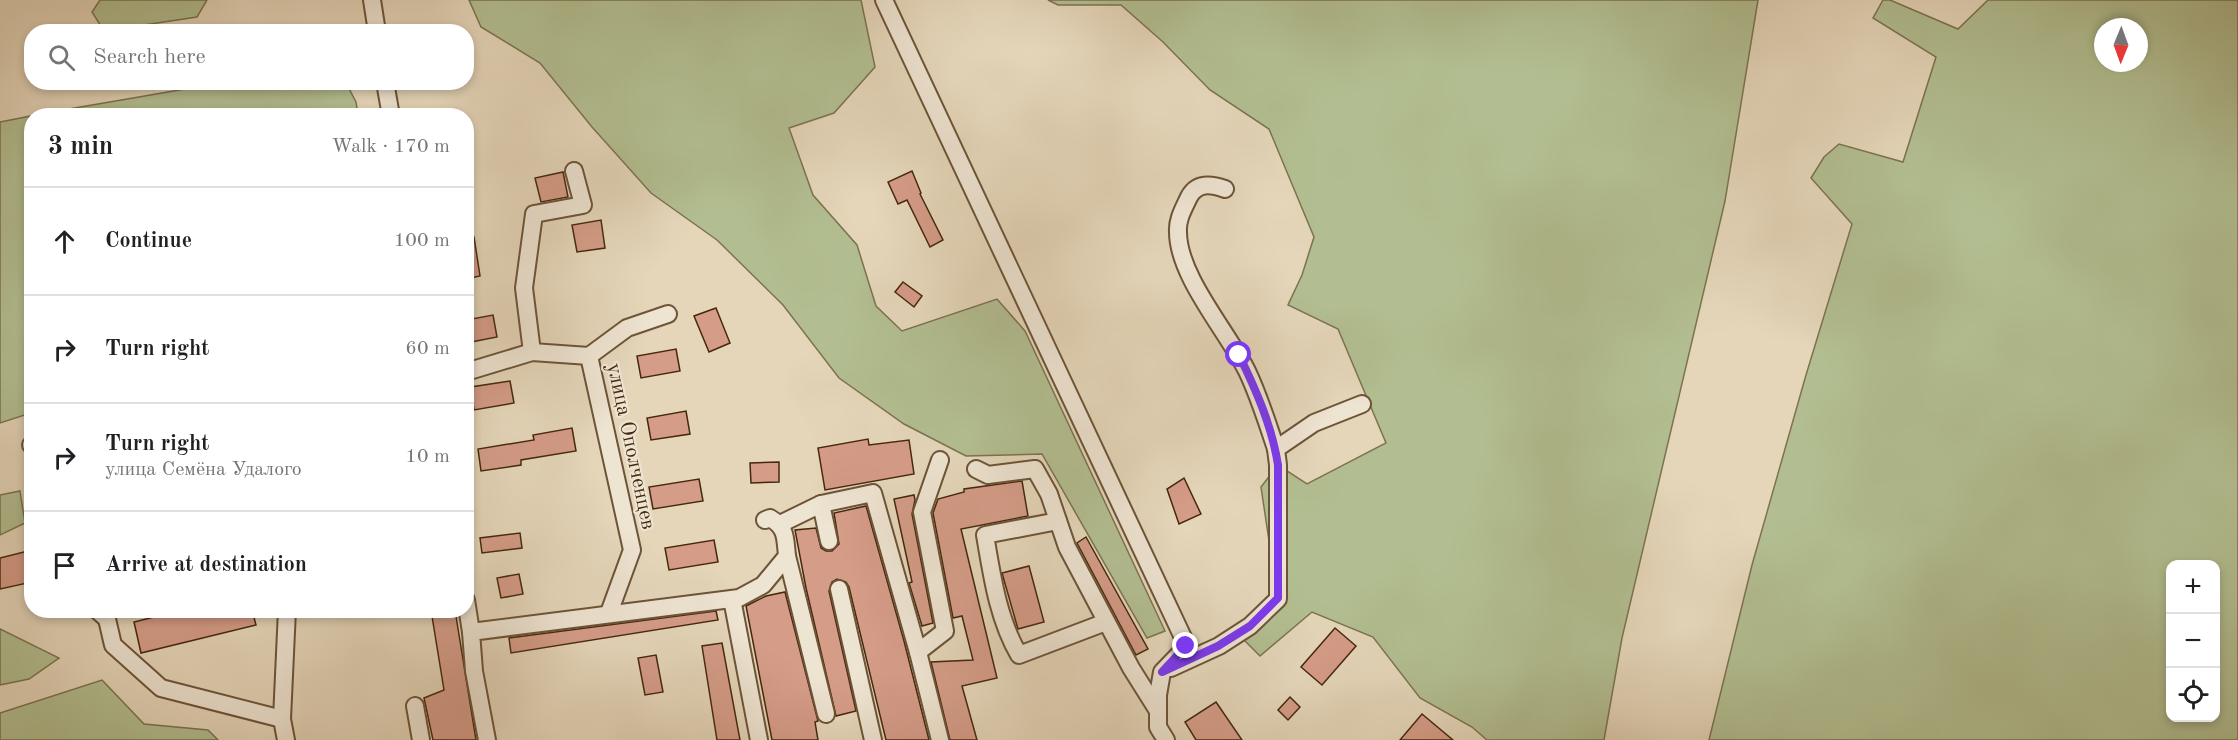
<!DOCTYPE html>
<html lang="en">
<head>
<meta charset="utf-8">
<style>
  :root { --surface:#fff; --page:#f2f2f2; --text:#202124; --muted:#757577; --line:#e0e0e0 }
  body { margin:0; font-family:"Old Standard TT",serif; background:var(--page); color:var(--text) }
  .controls { position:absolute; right:18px; bottom:18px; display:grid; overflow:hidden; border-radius:12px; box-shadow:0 3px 9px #0003 }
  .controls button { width:54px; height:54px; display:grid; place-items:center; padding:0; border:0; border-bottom:2px solid var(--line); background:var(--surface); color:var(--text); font:30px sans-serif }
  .compass { position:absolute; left:2094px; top:18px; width:54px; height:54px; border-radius:50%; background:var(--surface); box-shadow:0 3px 9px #0003; rotate:181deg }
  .stop { position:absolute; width:18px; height:18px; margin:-14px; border:4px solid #7c3aed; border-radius:50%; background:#fff }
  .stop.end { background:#7c3aed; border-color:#fff; box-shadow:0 2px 6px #0008 }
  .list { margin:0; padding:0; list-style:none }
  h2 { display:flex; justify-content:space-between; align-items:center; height:78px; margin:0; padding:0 24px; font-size:26px }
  h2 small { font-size:20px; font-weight:400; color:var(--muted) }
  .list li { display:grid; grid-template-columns:39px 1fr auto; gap:18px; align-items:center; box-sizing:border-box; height:108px; padding:0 24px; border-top:2px solid var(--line) }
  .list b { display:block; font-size:22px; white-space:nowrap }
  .list p { margin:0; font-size:20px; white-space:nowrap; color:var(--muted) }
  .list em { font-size:20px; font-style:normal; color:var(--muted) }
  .icon { flex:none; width:33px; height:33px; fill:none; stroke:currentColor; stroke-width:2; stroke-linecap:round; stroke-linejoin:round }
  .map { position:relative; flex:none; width:2238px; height:740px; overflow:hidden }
  .search { position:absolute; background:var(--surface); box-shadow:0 3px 9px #0003; left:24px; top:24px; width:450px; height:66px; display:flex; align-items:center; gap:15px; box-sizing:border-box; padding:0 21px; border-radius:24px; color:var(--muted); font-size:22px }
  .panel { position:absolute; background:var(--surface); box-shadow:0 3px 9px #0003; left:24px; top:108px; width:450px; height:510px; border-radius:24px }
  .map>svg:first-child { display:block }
  .green { fill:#b2be91; stroke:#7c734f; stroke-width:1.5; fill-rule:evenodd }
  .building { fill:#d59c88; stroke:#45280d; stroke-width:1.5 }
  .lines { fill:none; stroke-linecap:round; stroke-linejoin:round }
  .minor-casing { stroke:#6d5438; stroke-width:20 }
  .minor { stroke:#eee4d2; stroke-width:16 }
  .route { stroke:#7c3aed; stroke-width:8 }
  .labels { text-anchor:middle; stroke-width:4.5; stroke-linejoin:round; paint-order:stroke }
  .street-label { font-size:21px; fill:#45280d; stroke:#eee4d2 }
</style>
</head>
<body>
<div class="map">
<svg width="2238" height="740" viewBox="0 0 2238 740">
  <rect width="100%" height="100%" fill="#e5d6ba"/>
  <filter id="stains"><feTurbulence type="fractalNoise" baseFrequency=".00333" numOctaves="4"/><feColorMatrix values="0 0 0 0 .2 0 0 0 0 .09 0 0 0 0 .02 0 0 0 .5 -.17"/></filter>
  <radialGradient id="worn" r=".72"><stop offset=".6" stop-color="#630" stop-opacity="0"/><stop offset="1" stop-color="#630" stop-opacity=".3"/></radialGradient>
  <!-- green -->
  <g class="green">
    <polygon points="100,0 207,0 197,17 104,31 92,12"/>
    <polygon points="469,0 861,0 875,67 834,113 789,128 813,195 857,245 876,306 902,331 997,299 1025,331 1165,631 1147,638 1042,454 966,456 904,424 839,378 783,305 717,240 651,193 592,127 540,63 481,27"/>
    <polygon points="1048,0 1758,0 1725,201 1622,638 1604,740 1487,740 1472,727 1420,698 1373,637 1312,612 1260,656 1242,638 1276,588 1261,487 1278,465 1307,484 1386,443 1338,329 1288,305 1302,275 1314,237 1269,129 1210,90 1163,42 1121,5 1058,5"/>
    <path d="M1883 0H1890L1958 29 1988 0H2238V740H1709L1752 565 1806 375 1852 224 1811 178 1824 157 1839 144 1903 162 1936 57 1873 18ZM2103 27H2139V63H2103ZM2216 564V718H2170V564Z"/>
    <polygon points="220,83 346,83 356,102 358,115 34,115"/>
    <polygon points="31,116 31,413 0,423 0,122"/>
    <polygon points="20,491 25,523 0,535 0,495"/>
    <polygon points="0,629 59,658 29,679 0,685"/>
    <polygon points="102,680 144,724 208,730 218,740 0,740 0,713"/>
  </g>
  <!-- building -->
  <g class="building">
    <polygon points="912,171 921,193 920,194 943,240 930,247 907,200 898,204 888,182"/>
    <polygon points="563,172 568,197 541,202 535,178"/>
    <polygon points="601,220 605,248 577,252 572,225"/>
    <polygon points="474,237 480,276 466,279 466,238"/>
    <polygon points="903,282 922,296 914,307 895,292"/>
    <polygon points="716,308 730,343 709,352 694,316"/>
    <polygon points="493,315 497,337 466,343 466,320"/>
    <polygon points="676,349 680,371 641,378 637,356"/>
    <polygon points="510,381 514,403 474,410 471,387"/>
    <polygon points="686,411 690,434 651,440 647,418"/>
    <polygon points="572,428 576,451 521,460 521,465 481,471 478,449 534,440 533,435"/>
    <polygon points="868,439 869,445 909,440 914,474 825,490 818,448"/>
    <polygon points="779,462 779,482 751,483 750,463"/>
    <polygon points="1184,478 1201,514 1179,524 1167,489"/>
    <polygon points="699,479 703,501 653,509 649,487"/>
    <polygon points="1022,481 1028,516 961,529 997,678 962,686 977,740 950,740 931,662 973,660 962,616 953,618 933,513 938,499 964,492 964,489"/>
    <polygon points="914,495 915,500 912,514 933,623 922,626 909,583 912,582 894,499"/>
    <polygon points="866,506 904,641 929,740 886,740 849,587 846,582 837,579 832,582 829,591 856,711 836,716 806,588 795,530 816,528 821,548 826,551 832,551 839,544 834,513"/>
    <polygon points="520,533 522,548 482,553 480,538"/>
    <polygon points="1086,537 1148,649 1136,655 1077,543"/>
    <polygon points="714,540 718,562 669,570 665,548"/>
    <polygon points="32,550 32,582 0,589 0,558"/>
    <polygon points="1029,566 1044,622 1018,629 1002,573"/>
    <polygon points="519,574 523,594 501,598 497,578"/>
    <polygon points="785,592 818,721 815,722 818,740 772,740 746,606 766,596"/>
    <polygon points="182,610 252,610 256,625 141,653 134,622"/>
    <polygon points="431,610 455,610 476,740 433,740 424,698 444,690"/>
    <polygon points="716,611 718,620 511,653 509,638"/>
    <polygon points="1335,628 1356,646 1322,685 1301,667"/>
    <polygon points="722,643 740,740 717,740 702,646"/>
    <polygon points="656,655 663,692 645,695 638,658"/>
    <polygon points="1290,697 1300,707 1288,720 1278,710"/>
    <polygon points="1216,702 1242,740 1196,740 1185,722"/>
    <polygon points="1422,714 1453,740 1400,740"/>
  </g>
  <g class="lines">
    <!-- minor casing -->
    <g class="minor-casing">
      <g id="minor">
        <polyline points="372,0 377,32"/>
        <polyline points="884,0 1187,646 1162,672 1158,695 1158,727 1166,740"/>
        <polyline points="385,82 391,116"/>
        <path d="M1225 189C1211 184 1197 182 1189 197 1184 208 1177 219 1178 232 1178 276 1227 331 1247 371 1259 396 1267 422 1276 449"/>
        <polyline points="532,352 524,288 534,214 583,205 574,171"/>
        <polyline points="589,356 632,550 609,613"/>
        <polyline points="466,372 532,352 589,356 627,328 668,314"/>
        <polyline points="31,445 32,446"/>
        <polyline points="940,460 922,512 945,631 918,652 940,740"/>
        <polyline points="976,469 988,475 1035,469 1049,494 1067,547 1131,668 1158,711"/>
        <polyline points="821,504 873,493 918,652"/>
        <path d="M1058 521 985 535C992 576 998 619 1019 655L1106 622"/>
        <polyline points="780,524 821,504 829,541"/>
        <polyline points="787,556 826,714"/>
        <polyline points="839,589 873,740"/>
        <polyline points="732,599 759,740"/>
        <polyline points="466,600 471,632"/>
        <polyline points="97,610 107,619 113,645 161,688 282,719 286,740"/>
        <polyline points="1171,668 1219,646 1250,626 1278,599 1278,465 1276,449 1314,423 1362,404"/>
        <polyline points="415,706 421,740"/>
        <polyline points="282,719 287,610"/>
        <path d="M487 740 474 671 471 632 739 598 763 585 787 556C785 538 787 528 770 518L765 520"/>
      </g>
    </g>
    <!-- minor -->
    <use href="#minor" class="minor"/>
  </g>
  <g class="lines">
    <!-- route -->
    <path class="route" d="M1186 646 1162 672 1218 646 1250 626 1278 598V465C1272 426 1256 390 1239 355"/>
  </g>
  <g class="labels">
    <!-- street labels -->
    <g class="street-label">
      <text transform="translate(632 446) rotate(78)" y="7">улица Ополченцев</text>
    </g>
  </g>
  <rect width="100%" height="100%" filter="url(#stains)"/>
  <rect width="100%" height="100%" fill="url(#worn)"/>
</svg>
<div class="controls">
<button>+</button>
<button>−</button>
<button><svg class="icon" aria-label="locate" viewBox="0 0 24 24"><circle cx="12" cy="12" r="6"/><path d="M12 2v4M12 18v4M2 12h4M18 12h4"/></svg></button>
</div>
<svg class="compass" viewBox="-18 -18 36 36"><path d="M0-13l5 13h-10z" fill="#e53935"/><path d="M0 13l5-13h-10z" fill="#757577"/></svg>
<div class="stop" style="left:1239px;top:355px"></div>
<div class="stop end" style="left:1186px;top:646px"></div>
<div class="search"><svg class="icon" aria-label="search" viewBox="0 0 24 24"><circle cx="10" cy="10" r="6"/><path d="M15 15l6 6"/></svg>Search here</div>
<section class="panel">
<h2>3 min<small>Walk · 170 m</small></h2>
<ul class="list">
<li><svg class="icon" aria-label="ahead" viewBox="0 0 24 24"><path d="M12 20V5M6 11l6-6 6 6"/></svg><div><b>Continue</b></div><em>100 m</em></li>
<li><svg class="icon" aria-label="right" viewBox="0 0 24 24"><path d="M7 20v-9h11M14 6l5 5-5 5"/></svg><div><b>Turn right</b></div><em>60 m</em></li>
<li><svg class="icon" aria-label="right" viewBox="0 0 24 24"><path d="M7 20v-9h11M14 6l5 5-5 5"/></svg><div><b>Turn right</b><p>улица Семёна Удалого</p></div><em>10 m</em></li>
<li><svg class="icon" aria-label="arrive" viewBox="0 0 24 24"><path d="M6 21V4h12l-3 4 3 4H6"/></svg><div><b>Arrive at destination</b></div></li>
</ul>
</section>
</div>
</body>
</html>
